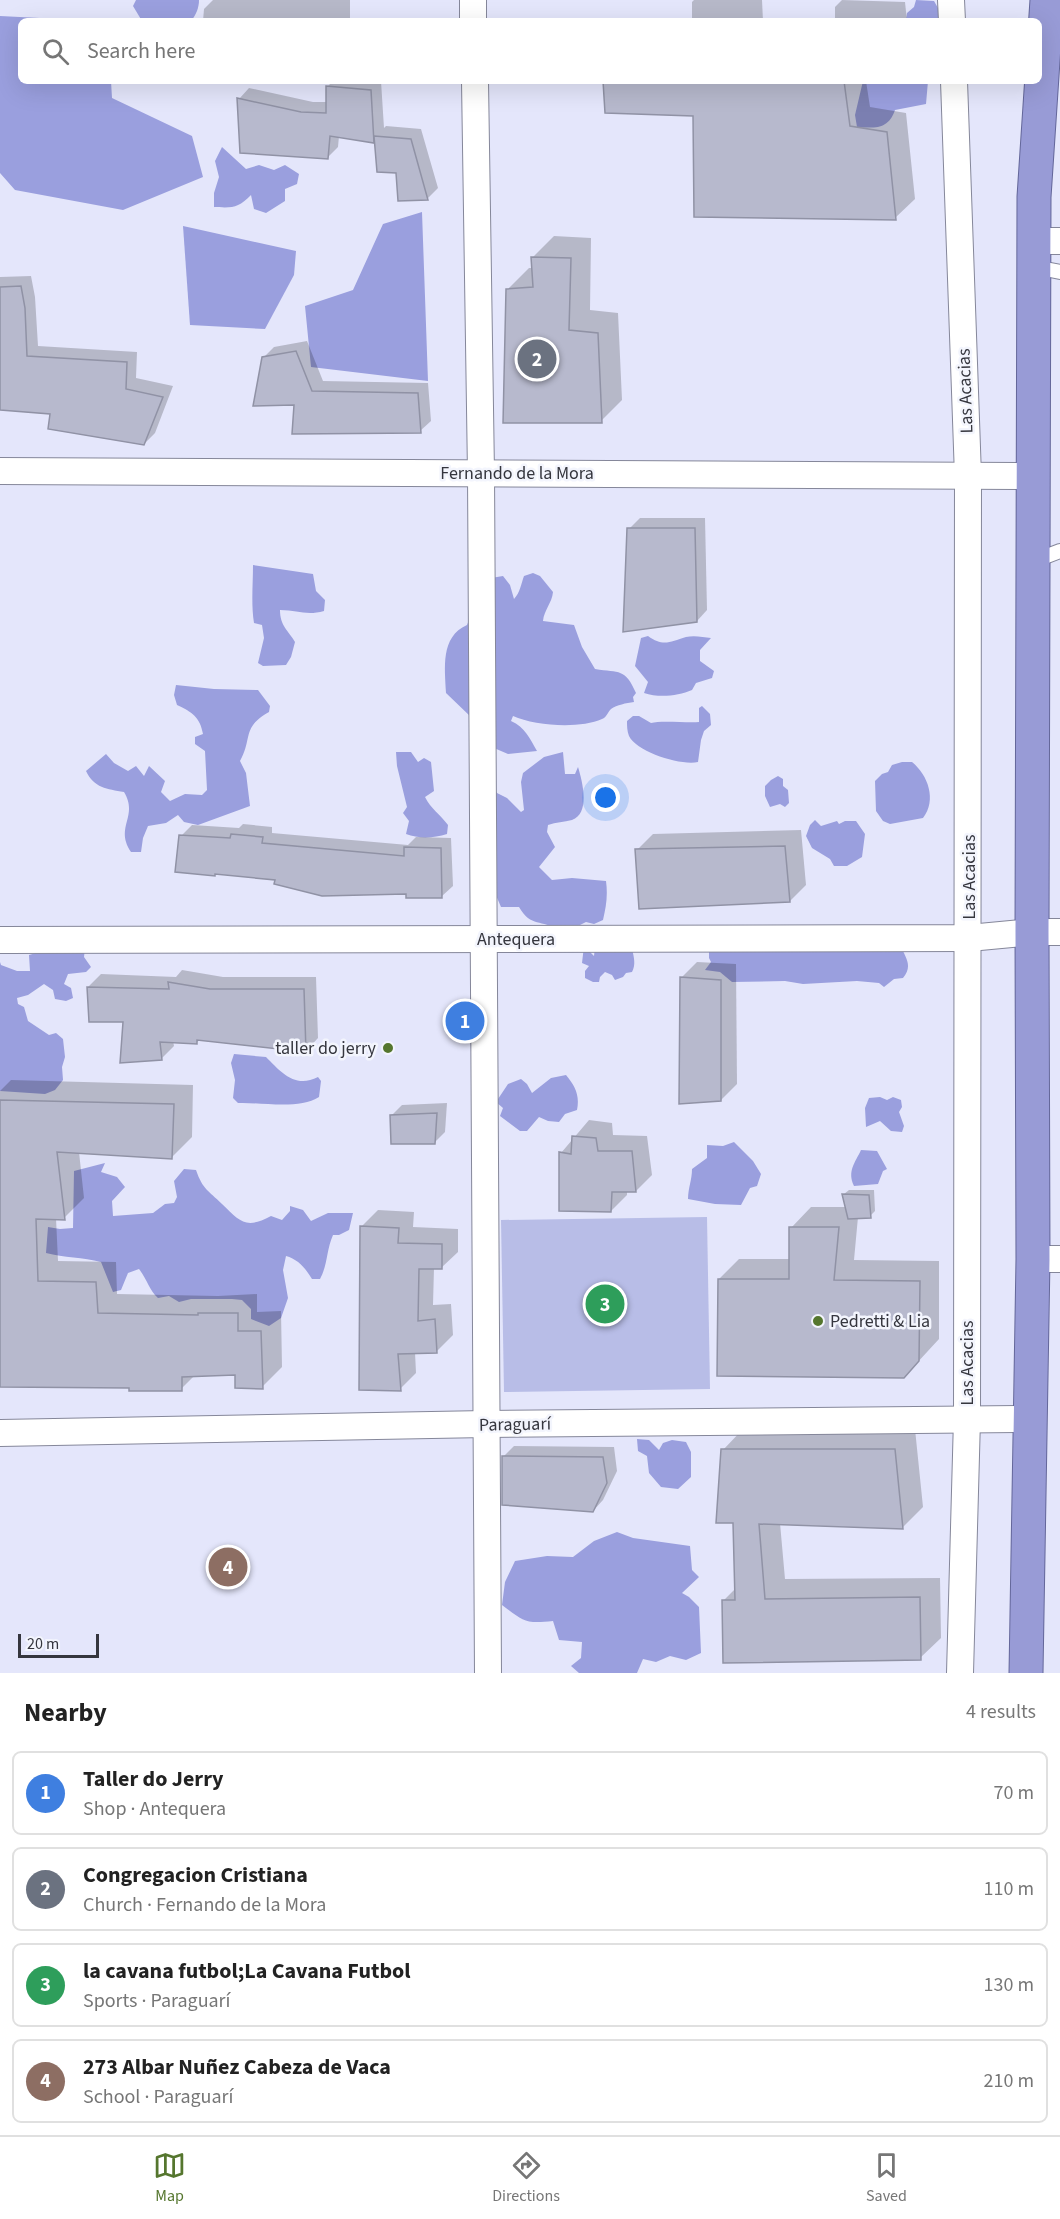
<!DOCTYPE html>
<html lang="en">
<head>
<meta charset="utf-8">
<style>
  :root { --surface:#fff; --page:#f2f2f2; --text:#222; --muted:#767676; --line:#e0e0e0; --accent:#55762e }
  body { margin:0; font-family:"Source Sans 3",sans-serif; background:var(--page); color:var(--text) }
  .scale { position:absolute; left:18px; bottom:15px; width:81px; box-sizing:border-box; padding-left:6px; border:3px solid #35363e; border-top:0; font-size:16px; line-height:21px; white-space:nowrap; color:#35363e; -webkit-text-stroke:4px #f3f5fd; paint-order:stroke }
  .you { position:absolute; left:606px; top:798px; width:21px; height:21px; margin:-15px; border:4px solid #fff; border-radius:50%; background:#1a73e8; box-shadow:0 0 0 9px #1a73e833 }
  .badge { display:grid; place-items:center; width:39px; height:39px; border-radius:50%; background:var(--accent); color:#fff; font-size:20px; font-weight:700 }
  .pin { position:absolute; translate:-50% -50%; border:3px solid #fff; box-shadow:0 2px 6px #0006 }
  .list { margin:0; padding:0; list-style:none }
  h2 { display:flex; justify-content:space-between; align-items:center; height:78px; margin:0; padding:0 24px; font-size:26px }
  h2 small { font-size:20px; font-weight:400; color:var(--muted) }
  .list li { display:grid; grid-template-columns:39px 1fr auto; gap:18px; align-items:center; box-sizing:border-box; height:84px; margin:0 12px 12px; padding:0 12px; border:2px solid var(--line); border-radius:9px }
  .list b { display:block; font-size:22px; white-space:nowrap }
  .list p { margin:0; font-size:20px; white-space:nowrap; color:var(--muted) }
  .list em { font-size:20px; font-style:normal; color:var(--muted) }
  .icon { flex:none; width:33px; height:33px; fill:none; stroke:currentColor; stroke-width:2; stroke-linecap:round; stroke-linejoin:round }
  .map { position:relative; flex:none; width:1060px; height:1673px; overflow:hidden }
  .search { position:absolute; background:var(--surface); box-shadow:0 6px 24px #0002; left:18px; right:18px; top:18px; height:66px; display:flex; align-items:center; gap:15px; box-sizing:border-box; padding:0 21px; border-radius:9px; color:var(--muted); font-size:22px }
  .sheet { height:462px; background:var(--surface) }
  nav { display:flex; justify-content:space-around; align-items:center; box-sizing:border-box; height:84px; border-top:2px solid var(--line); background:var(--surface); font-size:16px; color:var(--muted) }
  nav a { display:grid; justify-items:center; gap:3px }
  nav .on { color:var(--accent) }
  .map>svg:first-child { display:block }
  .green { fill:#b8bde7 }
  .forest { fill:#9a9fde }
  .shadow { fill:#0003 }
  .building { fill:#b7b9cd; stroke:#9092a5; stroke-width:1.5 }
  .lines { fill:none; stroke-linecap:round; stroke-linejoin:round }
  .service-casing { stroke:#85879a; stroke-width:16 }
  .minor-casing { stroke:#85879a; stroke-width:28 }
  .trunk-casing { stroke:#64679a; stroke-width:35 }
  .service { stroke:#fff; stroke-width:14 }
  .minor { stroke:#fff; stroke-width:26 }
  .trunk { stroke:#989bd6; stroke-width:33 }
  .poi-dot { fill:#55762e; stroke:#f3f5fd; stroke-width:2 }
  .labels { text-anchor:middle; stroke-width:5; stroke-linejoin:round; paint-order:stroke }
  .street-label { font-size:18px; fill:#35363e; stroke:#f3f5fd }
  .poi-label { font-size:18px; fill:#35363e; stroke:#f3f5fd; text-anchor:end }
</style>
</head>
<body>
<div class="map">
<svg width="1060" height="1673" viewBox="0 0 1060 1673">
  <rect width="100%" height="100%" fill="#e4e6fb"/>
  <!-- green -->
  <polygon class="green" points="707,1217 710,1389 504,1392 501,1220"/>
  <!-- forest -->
  <g class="forest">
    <path d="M136 0H199C199 8 196 15 191 21H142L133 6Z"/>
    <polygon points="916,0 934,1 938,8 940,21 906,21 907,13 914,7"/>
    <polygon points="0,16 99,21 21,21 21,81 111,81 112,98 192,136 203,177 123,210 15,190 0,173"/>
    <path d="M863 81H928L926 104 895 110C888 130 875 128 857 127L855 115Z"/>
    <path d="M222 147 246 169 259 165 274 170 285 165 299 174 297 184 285 189V201L266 213 254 209 251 195C238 208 233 208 214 207V193L219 177 215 161Z"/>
    <polygon points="422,212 428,381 311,367 305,306 353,290 383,224"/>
    <polygon points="183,226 296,251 294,275 265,329 190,325"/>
    <path d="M253 565 313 574 316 591 325 600 324 611C306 616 298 610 280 610 280 626 288 630 295 642L291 657 286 665 263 666 258 663 264 638 262 625 254 623C251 604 253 585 253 565Z"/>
    <path d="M533 573 540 576 553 592C552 603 544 610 543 621L574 625 582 647 595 669C620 673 625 668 636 693L633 697 634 702C626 703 617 705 611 709 607 713 607 717 602 719 580 729 535 726 513 716L511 721C525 727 530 739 537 751L508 754 494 748 491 578 503 576 510 585 514 599C520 593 521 584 524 576Z"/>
    <path d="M470 617 471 717 446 693C445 668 440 637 467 625Z"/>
    <path d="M648 636C663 647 670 642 686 637 694 635 703 637 711 638L700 650V661L714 671 712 678 696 683 692 690C678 696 659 698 644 693L648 682 635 666 641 638Z"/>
    <path d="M176 685 214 689 258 690 270 706 269 712C241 728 253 738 240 761L246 773 250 806 198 825 184 822 178 815 166 823 148 826 143 838 141 852H131C114 827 139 817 124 792 107 789 94 788 86 771L106 754 114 763 128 771 136 766 144 776 149 766 165 781 161 792 170 801 185 794 202 795 207 790 205 751 195 744V737L203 734C200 717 192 712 177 705L174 695Z"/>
    <path d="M702 706 710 714 711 725 704 731 701 740 698 762C681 766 637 752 629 736 627 731 627 726 627 721L633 716H639L651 723C661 720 686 723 699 722V708Z"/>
    <path d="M396 752H411L418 762 424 758 431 762 434 791 425 797C431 809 440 814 448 825L447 834C434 838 419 839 406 834L409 821 403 813 407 807 397 766Z"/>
    <path d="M563 752 565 774H575L578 767C582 780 591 813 572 820 564 822 556 822 548 825L547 832 555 847 539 867 552 880 572 878 606 881C608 896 606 907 603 920L594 924 586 922 578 926 558 930C542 919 531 928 519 907H501L495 893 493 788 497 793 507 798 521 812 524 810 521 782 523 773 544 757Z"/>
    <path d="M902 762H912C928 775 937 800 923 818L890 824 883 821 876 811 875 781 882 774 888 772 892 765Z"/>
    <polygon points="778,776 783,779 783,786 788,790 789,803 785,807 780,804 770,807 765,796 765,786 771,780"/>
    <polygon points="815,820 821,826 837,821 839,824 845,821 856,821 865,834 862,857 847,866 834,866 830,859 812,848 806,836 810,825"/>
    <path d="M722 943 900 945C906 958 913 966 903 978L894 979 884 987 879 983 857 981 803 984 785 981 732 982 720 972 705 970 711 962 709 958V952Z"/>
    <path d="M584 946 594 956 595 947 632 949C634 957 636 965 632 972L626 973 623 977 615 980 612 975 605 972 600 977 599 982H593L585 978V971L589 966 582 963Z"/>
    <polygon points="85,948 84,957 91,967 86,972 68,974 64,984 71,988 73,998 66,1001 55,999 53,990 44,984 28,995 17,998 18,1004 24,1007 28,1021 49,1035 56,1033 63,1039 65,1057 62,1067 63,1080 55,1090 45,1094 0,1091 0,962 1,965 17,971 30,971 29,955 36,953"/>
    <path d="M234 1054 266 1057C281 1072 295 1089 318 1077L321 1081 319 1097C299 1110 261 1102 238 1103L233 1098 235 1080 231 1063Z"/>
    <path d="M566 1075C575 1086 580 1095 577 1110L565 1114 559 1122 548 1121 539 1117 527 1131H520L500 1116 503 1108 496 1102 508 1084 521 1079 527 1084 532 1093 551 1078Z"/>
    <polygon points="880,1097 887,1100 893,1097 901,1100 902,1107 899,1112 904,1126 902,1132 891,1131 880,1121 866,1127 865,1108 869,1098"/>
    <path d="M734 1142 753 1161 761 1174 757 1186 750 1188 741 1205 715 1204 688 1199C688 1188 692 1180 692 1169L707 1158V1145L723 1146Z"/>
    <path d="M861 1150 877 1151 887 1169 883 1171 878 1184 854 1186C847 1171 855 1163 861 1150Z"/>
    <path d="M105 1163 101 1172 117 1177 125 1187 112 1201 113 1216 153 1213 165 1204 174 1203 177 1197 174 1181 184 1169 196 1170C203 1190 208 1190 222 1204 240 1221 245 1230 271 1216L282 1220 290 1211V1206L303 1210 311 1221 328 1213H353L349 1230 339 1235H333C326 1251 328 1264 320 1279H312C306 1269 298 1259 286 1256L283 1270 288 1298 281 1318 269 1326 251 1319V1309L242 1300 232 1299H191L179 1302 169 1296 158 1298C149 1290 147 1279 139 1269L128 1273 121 1290 113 1292 101 1262C83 1257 64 1258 46 1253L48 1227 60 1229 73 1228 74 1171Z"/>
    <polygon points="637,1439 649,1440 659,1450 663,1443 672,1440 686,1442 691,1452 691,1477 678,1489 661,1487 649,1473 647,1456 638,1451"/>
    <path d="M617 1532 633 1538 690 1546 692 1570 699 1577 682 1593 689 1597 699 1607 701 1653 686 1660 670 1656 656 1662 643 1659 637 1673H579L571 1666 581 1658 582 1642 559 1640 553 1621C524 1624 524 1621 502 1605L505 1582 515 1561 547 1556 573 1557 594 1541Z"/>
  </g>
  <!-- shadow -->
  <g class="shadow">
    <polygon points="213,0 350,0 350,21 203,21 204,9"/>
    <polygon points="694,0 762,0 763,21 692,21 692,2"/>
    <polygon points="842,0 905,2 907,21 835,21 835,7"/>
    <polygon points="333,81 381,81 384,128 386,126 421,129 438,188 427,199 397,172 376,139 373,142 339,136 338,147 327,158 239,99 249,88 313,102 328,102 328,86"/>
    <polygon points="604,81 866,81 870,107 906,113 915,199 895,218 695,115"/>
    <polygon points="554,236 591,238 590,310 618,313 622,400 601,421 508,289 529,268 533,268 533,257"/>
    <polygon points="31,276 35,297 38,346 137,352 136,378 173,386 155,433 144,444 51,413 0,408 0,277"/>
    <polygon points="307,341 323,381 428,383 431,421 420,431 295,403 263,358 274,347"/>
    <polygon points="640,518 705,518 707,610 697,621 629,529"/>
    <polygon points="243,824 272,827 272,833 408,845 416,837 451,838 453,886 442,896 277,879 181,836 192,825 239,828"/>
    <polygon points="801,830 806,885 790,901 637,850 653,834"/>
    <polygon points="697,962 736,964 737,1084 721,1100 681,978"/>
    <polygon points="182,970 223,977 316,977 318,1038 306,1051 201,1039 197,1042 173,1041 174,1046 161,1059 88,987 101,974 176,977"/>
    <polygon points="11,1080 193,1085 192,1137 172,1157 79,1152 84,1198 64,1218 56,1218 58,1261 116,1262 117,1294 218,1296 257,1294 257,1312 281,1311 282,1367 262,1387 236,1373 195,1375 181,1389 130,1386 0,1385 0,1091"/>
    <polygon points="447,1103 445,1132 434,1143 391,1116 402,1105"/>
    <polygon points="589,1120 612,1123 613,1135 647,1136 652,1175 636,1191 627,1190 627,1195 611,1211 561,1153"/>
    <polygon points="849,1190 874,1190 875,1211 870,1216 858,1217 854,1260 939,1261 939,1339 904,1377 719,1279 739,1259 791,1259 791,1228 811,1207 847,1207 844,1194"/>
    <polygon points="378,1210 414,1212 413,1227 458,1229 458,1252 441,1268 434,1268 433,1305 451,1304 453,1335 437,1351 415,1352 416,1373 400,1389 362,1226"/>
    <polygon points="743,1429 915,1429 923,1507 903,1527 780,1523 785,1579 940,1578 941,1638 920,1658 724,1600 736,1588 735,1522 723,1450"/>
    <polygon points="514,1446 614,1447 617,1471 603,1500 593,1511 503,1457"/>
  </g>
  <!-- building -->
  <g class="building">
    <polygon points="603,81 844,81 850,126 887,132 896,220 694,217 693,116 605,113"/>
    <polygon points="326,86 371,90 374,143 330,136 328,159 240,153 237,98 301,112 326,113"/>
    <polygon points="374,136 411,139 428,200 398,201 396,173 377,172"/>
    <polygon points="531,257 571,258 569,330 598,333 602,423 503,423 506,289 533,287"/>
    <polygon points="21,286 25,308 27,356 127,362 126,389 163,397 144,445 48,429 50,414 0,410 0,287"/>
    <polygon points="296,351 312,391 418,393 421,433 292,434 294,405 253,406 262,357"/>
    <polygon points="627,528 695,528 697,622 623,632"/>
    <polygon points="231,834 263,837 262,843 404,856 404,847 441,848 442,898 406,898 406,894 322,896 274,884 275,880 215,874 215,876 175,872 179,835 230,838"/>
    <polygon points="785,846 790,902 639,909 635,849"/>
    <polygon points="680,977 721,980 721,1101 679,1104"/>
    <polygon points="168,982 210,989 304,989 306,1052 197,1040 197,1044 160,1042 162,1060 120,1063 123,1022 89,1022 87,987 169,989"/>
    <polygon points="0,1100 174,1104 172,1159 57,1152 65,1220 36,1219 38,1281 96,1282 98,1313 198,1315 198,1313 238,1313 238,1331 261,1331 263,1389 235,1388 235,1375 182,1377 182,1391 129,1391 129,1388 0,1387"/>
    <polygon points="437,1113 435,1144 391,1144 390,1115"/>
    <polygon points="572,1136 596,1138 598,1151 632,1151 636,1192 612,1192 611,1212 559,1211 559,1152 571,1154"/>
    <polygon points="842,1194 869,1195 871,1218 848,1219"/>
    <polygon points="360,1226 399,1228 398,1243 442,1244 442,1269 419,1269 418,1321 435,1319 437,1353 398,1354 401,1391 359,1390"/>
    <polygon points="789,1227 839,1227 834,1280 920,1281 919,1361 904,1378 717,1376 718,1279 789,1279"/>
    <polygon points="721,1449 895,1449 903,1529 759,1524 765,1599 920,1597 921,1660 723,1663 722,1600 735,1600 733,1523 716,1523"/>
    <polygon points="502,1456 603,1457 607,1483 593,1512 502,1505"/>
  </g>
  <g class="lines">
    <!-- service casing -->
    <g class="service-casing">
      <g id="service">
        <polyline points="1035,267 1060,272"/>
        <polyline points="1034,561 1060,551"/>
      </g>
    </g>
    <!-- minor casing -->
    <g class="minor-casing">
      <g id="minor">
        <polyline points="473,0 473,21"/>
        <polyline points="951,0 952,21"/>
        <polyline points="475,81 481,473 488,1673"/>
        <polyline points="954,81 968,476 967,1419 960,1673"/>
        <polyline points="1035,241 1060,241"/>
        <polyline points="0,471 1034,476"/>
        <polyline points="0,940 969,938 1032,932 1060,932"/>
        <polyline points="1033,1259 1060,1259"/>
        <polyline points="0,1433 486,1424 1030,1419"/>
      </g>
    </g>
    <!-- trunk casing -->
    <g class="trunk-casing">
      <polyline id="trunk" points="1026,1673 1033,1259 1032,932 1034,197 1047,0"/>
    </g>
    <!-- service -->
    <use href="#service" class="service"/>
    <!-- minor -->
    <use href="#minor" class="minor"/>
    <!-- trunk -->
    <use href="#trunk" class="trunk"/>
  </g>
  <!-- markers -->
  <g class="poi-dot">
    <circle cx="388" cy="1048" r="6"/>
    <circle cx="818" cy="1321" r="6"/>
  </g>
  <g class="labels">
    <!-- street labels -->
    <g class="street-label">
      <text transform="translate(965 391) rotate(-92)" y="6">Las Acacias</text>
      <text x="517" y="479">Fernando de la Mora</text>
      <text transform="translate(969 877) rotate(-90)" y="6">Las Acacias</text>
      <text x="516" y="945">Antequera</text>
      <text transform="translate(967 1363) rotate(-90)" y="6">Las Acacias</text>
      <text transform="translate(515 1424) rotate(-1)" y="6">Paraguarí</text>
    </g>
    <!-- poi labels -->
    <g class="poi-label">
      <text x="376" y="1054">taller do jerry</text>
      <text x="830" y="1327" text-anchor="start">Pedretti &amp; Lia</text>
    </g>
  </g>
</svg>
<div class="scale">20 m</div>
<div class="you"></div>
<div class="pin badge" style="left:465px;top:1021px;background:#3f7fe0">1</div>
<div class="pin badge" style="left:537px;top:359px;background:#6b7280">2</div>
<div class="pin badge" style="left:605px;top:1304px;background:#2e9e5b">3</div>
<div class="pin badge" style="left:228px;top:1567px;background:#8d6e63">4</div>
<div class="search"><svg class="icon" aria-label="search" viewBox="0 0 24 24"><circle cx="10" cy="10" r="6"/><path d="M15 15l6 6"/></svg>Search here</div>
</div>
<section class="sheet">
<h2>Nearby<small>4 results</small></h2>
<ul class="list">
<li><span class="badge" style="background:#3f7fe0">1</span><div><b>Taller do Jerry</b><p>Shop · Antequera</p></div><em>70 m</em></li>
<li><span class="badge" style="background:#6b7280">2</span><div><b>Congregacion Cristiana</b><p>Church · Fernando de la Mora</p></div><em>110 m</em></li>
<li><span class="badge" style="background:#2e9e5b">3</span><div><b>la cavana futbol;La Cavana Futbol</b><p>Sports · Paraguarí</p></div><em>130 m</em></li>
<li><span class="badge" style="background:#8d6e63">4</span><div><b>273 Albar Nuñez Cabeza de Vaca</b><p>School · Paraguarí</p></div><em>210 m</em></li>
</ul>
</section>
<nav>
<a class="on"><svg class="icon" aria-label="map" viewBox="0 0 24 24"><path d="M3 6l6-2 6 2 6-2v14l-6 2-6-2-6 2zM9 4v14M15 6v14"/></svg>Map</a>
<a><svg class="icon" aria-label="directions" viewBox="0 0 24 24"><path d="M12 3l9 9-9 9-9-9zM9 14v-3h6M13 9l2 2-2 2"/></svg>Directions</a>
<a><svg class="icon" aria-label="saved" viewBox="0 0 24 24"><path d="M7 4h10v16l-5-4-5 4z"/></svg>Saved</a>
</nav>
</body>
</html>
